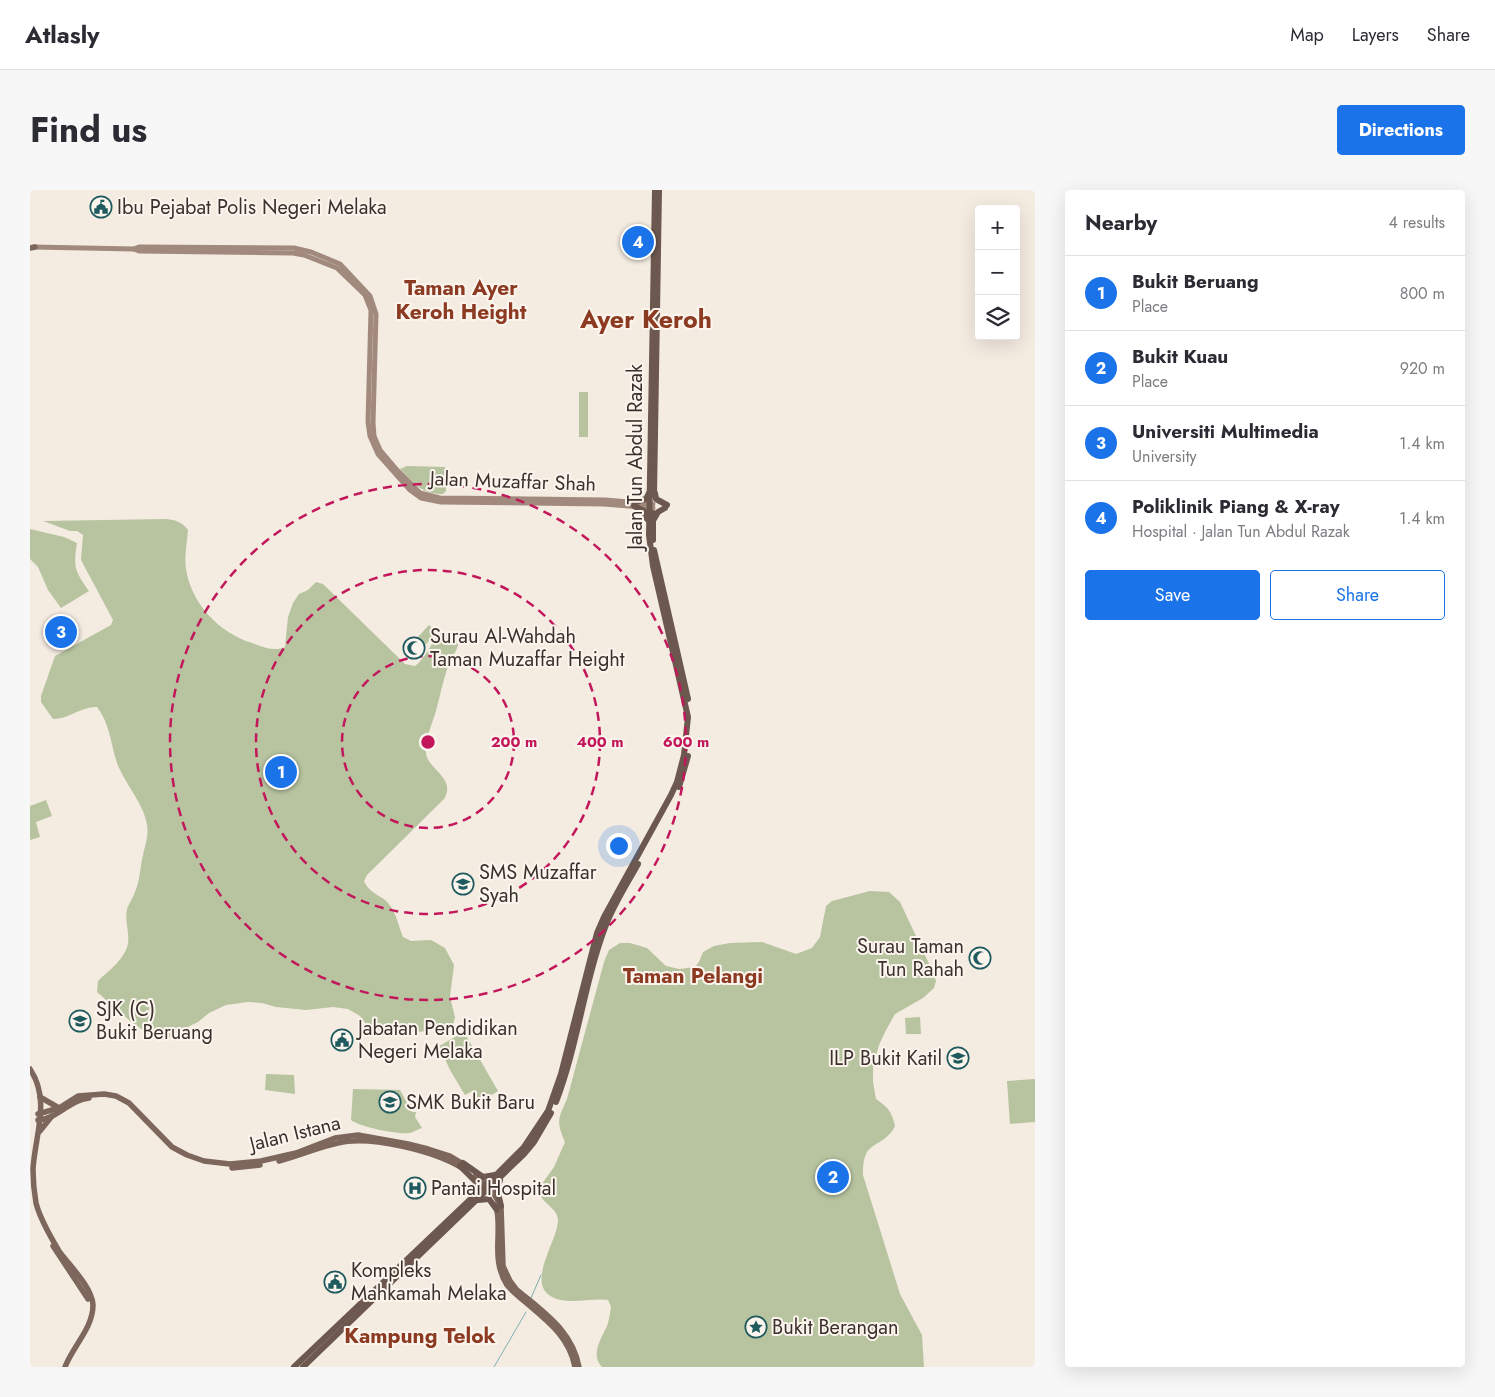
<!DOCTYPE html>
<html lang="en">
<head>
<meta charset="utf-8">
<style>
  :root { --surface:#fff; --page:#f7f7f7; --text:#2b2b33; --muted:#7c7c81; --line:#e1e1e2; --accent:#1a73e8 }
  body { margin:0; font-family:Jost,sans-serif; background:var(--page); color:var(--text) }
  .controls { position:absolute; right:15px; top:15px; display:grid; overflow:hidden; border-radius:5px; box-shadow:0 5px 20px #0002 }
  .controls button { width:45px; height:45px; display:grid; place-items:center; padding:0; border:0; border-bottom:1px solid var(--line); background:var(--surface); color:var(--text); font:25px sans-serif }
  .you { position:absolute; left:588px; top:655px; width:18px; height:18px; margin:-12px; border:4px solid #fff; border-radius:50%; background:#1a73e8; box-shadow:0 0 0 8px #1a73e833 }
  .badge { display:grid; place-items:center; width:32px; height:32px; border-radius:50%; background:var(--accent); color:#fff; font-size:16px; font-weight:700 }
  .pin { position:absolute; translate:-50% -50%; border:2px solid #fff; box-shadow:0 1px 5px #0006 }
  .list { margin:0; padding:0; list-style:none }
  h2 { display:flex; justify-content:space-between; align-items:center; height:65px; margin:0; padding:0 20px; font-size:21px }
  h2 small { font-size:16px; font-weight:400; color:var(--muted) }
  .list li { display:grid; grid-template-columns:32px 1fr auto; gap:15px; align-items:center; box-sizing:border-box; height:75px; padding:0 20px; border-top:1px solid var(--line) }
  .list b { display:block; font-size:19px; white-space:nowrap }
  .list p { margin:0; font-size:16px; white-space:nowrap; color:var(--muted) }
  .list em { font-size:16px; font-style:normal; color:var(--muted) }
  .actions { display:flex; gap:10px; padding:15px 20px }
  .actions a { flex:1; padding:11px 0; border:1px solid var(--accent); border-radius:5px; text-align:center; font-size:18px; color:var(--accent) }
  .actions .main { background:var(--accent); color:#fff }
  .icon { flex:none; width:28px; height:28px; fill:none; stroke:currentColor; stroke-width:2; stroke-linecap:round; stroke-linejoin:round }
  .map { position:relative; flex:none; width:1005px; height:1177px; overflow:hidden; border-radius:5px }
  header { display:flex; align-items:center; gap:30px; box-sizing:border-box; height:70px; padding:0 25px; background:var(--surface); border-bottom:1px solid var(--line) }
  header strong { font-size:24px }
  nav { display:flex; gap:28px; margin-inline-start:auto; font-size:18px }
  .intro { display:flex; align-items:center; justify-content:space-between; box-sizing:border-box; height:120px; padding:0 30px }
  h1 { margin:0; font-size:35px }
  .button { padding:12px 22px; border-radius:5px; background:var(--accent); color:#fff; font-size:18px; font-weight:700 }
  main { display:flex; gap:30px; padding:0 30px }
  aside { flex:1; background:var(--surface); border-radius:5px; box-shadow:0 5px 20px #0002 }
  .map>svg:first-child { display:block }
  .green { fill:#b8c4a0 }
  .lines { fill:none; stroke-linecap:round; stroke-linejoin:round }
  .stream { stroke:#7fb0b2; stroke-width:1 }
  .secondary { stroke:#a18a7d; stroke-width:5 }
  .primary { stroke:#7d675c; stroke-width:5.5 }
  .trunk { stroke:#6c584f; stroke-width:6 }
  .ring { fill:none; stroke:#c2185b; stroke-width:2.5; stroke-dasharray:9 6 }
  .labels { text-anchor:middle; stroke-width:4; stroke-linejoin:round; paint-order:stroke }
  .poi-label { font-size:20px; fill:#3b302b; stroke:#fbf5ee; text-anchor:start }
  .street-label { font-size:20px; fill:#3b302b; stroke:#fbf5ee }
  .neighbourhood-label { font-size:21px; font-weight:bold; fill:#8c3b22; stroke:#fbf5ee }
  .district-label { font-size:25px; font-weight:bold; fill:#8c3b22; stroke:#fbf5ee }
  .centre { fill:#c2185b; stroke:#fbf5ee; stroke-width:2.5 }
  .ring-label { font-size:15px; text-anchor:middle; font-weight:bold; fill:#c2185b; stroke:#fbf5ee; stroke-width:4; stroke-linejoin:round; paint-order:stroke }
</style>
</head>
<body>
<header>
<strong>Atlasly</strong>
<nav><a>Map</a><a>Layers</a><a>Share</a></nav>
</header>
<div class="intro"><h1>Find us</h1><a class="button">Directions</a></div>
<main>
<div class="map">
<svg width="1005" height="1177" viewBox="0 0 1005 1177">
  <rect width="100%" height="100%" fill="#f4ebe1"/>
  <!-- green -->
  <g class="green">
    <rect x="549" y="202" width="9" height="45"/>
    <path d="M377 276 415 277 416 301 413 304C391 304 385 294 370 279Z"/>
    <path d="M136 329C146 330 152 332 158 340 157 353 154 366 156 379 161 413 189 443 222 453 233 457 245 462 255 457L258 427 263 413 269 404 278 400 286 392 293 394 375 474 385 476C396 468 401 453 410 442 419 443 425 448 428 455 426 463 420 469 418 476 413 491 410 506 406 521 402 534 395 549 396 563 397 579 427 588 414 609L337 685 334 691C337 700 348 705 355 710 366 719 368 735 373 747L381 751 401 750 415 758 424 775 420 807 425 827 423 835C392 845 371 843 339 838L330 826 318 819 303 817 276 820 246 817 232 813 218 812 196 815 179 823 168 832 149 841 136 850 125 849 99 830 67 802 68 791C77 782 90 773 96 760 102 747 94 733 97 719 99 713 103 708 105 702 110 690 110 678 113 665 115 655 119 646 117 635 114 613 93 592 86 570 81 553 79 532 67 517 52 516 39 529 23 529L11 512V506L25 466 81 435 83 430 51 370 53 345 47 341H40L13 331Z"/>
    <path d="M0 339 34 347 47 353C43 378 45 381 59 401L31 418 18 400 8 377 0 369Z"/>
    <polygon points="399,435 407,443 395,455 387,448"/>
    <polygon points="16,610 22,626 6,632 10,647 0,650 0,616"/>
    <path d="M840 701 859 702 870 712 901 778 906 791 904 798 893 808 865 824 856 840 849 855 843 877V892L846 909C858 917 862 922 865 936 858 952 841 953 836 964 833 970 833 979 833 985L870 1104 892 1145 894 1177H572C560 1165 571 1149 577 1136 579 1131 580 1123 581 1117L578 1110C563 1108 546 1113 531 1110 489 1101 528 1053 528 1030 528 1019 514 1014 511 1006 510 1003 510 1000 509 998L524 977 535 952C526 931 528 929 537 909L574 772 579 760 590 753H600L617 758 636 776 649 779 665 777 669 772 673 762 684 756 700 753 732 752 766 764 782 758 790 747 796 716 802 711Z"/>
    <polygon points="890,827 891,844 876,844 875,828"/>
    <polygon points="434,842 468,901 450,912 443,901 435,905 420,880 409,856"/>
    <polygon points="236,884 264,885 265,904 235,900"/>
    <polygon points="1005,889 1005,932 980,934 977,891"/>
    <path d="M323 899 370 900 382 922H386L385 927 392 938C388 939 384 942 380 943 370 945 329 937 321 930Z"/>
  </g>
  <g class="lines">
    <!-- stream -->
    <g class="stream">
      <polyline points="501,1108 511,1085"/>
      <polyline points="464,1177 496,1122"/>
    </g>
    <!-- secondary -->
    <g class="secondary">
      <polyline points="3,57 104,59 109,57 264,58 281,62 310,74 340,106 346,124 343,233 344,246 350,260 367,280 390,303 410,308 575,310 623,314"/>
      <polyline points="104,59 109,61 263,63 274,65 307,78 335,105 341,120 338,232 340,246 348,264 380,300 391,308 411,312 574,314 623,318"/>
    </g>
    <!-- primary -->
    <g class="primary">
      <polyline points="0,58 5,57"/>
      <path d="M0 879C21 910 5 945 3 979 3 990 4 1002 6 1013 10 1029 20 1046 29 1061 39 1075 62 1097 63 1115 63 1138 43 1156 35 1177"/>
      <polyline points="10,907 29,918"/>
      <polyline points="8,924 29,918 48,906 74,904 86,906 99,913 142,957 157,965 174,971 200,974 231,971 266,963 305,948 328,945 378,954 398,959 420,966 435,975"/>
      <path d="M8 930C28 929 39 910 59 908"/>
      <polyline points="10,941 22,926"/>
      <path d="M249 971C269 966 288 957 308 953 340 945 404 961 432 978"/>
      <polyline points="202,978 230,975"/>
      <path d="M446 985 460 997 471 1016 473 1076 480 1091 486 1099C513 1122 542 1140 549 1177"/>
      <path d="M466 1015C473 1043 460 1068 477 1095 482 1101 488 1106 494 1111 516 1130 539 1146 545 1177"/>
      <polyline points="23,1056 58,1109"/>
    </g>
    <!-- trunk -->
    <g class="trunk">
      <polyline points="625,303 626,309 637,315"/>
      <polyline points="624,305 629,0"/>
      <polyline points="605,312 616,309 619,303"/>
      <polyline points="604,316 614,321 617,329"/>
      <polyline points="623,323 623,350"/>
      <polyline points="624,329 628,322 635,318"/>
      <polyline points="624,360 658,509"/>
      <polyline points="649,597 658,566"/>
      <path d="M526 912C548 855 554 792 576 735 584 714 597 694 608 674"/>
      <polyline points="433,973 453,987 465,985"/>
      <polyline points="430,976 446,992 446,997 441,1004"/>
      <polyline points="470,990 467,999 471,1016"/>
      <polyline points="448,1010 459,1009 467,1020"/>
      <polyline points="264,1177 467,984 494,957 518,921 531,884 567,743 574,727 641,605 647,592 654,565 658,527 623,376 619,345 625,0"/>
      <polyline points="273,1177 494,964 504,952 521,923"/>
    </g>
  </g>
  <!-- distance rings -->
  <g class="ring">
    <circle cx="398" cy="552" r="86"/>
    <circle cx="398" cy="552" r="172"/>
    <circle cx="398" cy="552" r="258"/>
  </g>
  <!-- icons -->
  <defs>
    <g id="civic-ring" transform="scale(1.125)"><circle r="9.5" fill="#fbf5ee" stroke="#1f5a5e" stroke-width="1.5"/><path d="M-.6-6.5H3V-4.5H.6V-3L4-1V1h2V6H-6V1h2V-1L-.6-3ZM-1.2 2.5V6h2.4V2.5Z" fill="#1f5a5e"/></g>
    <g id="mosque-ring" transform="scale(1.125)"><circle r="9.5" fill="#fbf5ee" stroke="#1f5a5e" stroke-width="1.5"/><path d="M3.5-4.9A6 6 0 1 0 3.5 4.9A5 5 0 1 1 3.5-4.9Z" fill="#1f5a5e"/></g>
    <g id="school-ring" transform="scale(1.125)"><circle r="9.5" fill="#fbf5ee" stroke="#1f5a5e" stroke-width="1.5"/><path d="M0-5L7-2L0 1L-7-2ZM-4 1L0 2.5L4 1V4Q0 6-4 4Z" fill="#1f5a5e"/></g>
    <g id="university-ring" transform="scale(1.125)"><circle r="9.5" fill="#fbf5ee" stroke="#1f5a5e" stroke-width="1.5"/><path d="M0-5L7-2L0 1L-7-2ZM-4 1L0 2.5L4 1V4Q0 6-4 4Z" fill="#1f5a5e"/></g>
    <g id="hospital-ring" transform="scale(1.125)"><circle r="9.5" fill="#fbf5ee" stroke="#1f5a5e" stroke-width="1.5"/><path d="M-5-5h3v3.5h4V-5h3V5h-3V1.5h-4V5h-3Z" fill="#1f5a5e"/></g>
    <g id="sight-ring" transform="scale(1.125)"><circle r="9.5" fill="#fbf5ee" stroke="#1f5a5e" stroke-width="1.5"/><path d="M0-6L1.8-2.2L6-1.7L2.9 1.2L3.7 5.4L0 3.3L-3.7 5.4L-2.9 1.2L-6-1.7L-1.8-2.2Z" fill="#1f5a5e"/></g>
  </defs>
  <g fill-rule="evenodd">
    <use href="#civic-ring" x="71" y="17"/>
    <use href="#mosque-ring" x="384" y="458"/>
    <use href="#school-ring" x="433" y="694"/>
    <use href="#mosque-ring" x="950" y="768"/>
    <use href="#school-ring" x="50" y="831"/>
    <use href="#civic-ring" x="312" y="850"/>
    <use href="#university-ring" x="928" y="868"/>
    <use href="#school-ring" x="360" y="912"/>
    <use href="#hospital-ring" x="385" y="998"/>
    <use href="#civic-ring" x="305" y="1092"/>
    <use href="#sight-ring" x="726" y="1137"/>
  </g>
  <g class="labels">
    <!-- poi labels -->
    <g class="poi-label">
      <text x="87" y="24">Ibu Pejabat Polis Negeri Melaka</text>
      <text x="400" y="453">Surau Al-Wahdah<tspan x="400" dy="23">Taman Muzaffar Height</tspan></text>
      <text x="449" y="689">SMS Muzaffar<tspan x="449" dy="23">Syah</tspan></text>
      <text x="934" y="763" text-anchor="end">Surau Taman<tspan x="934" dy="23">Tun Rahah</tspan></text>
      <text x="66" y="826">SJK (C)<tspan x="66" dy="23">Bukit Beruang</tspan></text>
      <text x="328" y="845">Jabatan Pendidikan<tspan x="328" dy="23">Negeri Melaka</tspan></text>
      <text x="912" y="875" text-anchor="end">ILP Bukit Katil</text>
      <text x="376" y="919">SMK Bukit Baru</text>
      <text x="401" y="1005">Pantai Hospital</text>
      <text x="321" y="1087">Kompleks<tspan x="321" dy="23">Mahkamah Melaka</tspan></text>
      <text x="742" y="1144">Bukit Berangan</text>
    </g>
    <!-- street labels -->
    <g class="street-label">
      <text transform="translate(605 267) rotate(-90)" y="7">Jalan Tun Abdul Razak</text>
      <text transform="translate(483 291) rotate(2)" y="7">Jalan Muzaffar Shah</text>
      <text transform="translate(265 943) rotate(-14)" y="7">Jalan Istana</text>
    </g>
    <!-- neighbourhood labels -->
    <g class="neighbourhood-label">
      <text x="431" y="105">Taman Ayer<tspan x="431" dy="24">Keroh Height</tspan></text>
      <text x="663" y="793">Taman Pelangi</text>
      <text x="390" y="1153">Kampung Telok</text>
    </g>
    <!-- district labels -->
    <g class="district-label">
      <text x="616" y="138">Ayer Keroh</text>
    </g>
  </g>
  <circle cx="398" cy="552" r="8" class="centre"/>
  <g class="ring-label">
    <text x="484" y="557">200 m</text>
    <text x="570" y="557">400 m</text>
    <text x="656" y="557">600 m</text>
  </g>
</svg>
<div class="controls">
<button>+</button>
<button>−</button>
<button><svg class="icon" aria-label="layers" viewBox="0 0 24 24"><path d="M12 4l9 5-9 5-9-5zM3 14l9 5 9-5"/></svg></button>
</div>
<div class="you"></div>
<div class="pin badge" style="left:251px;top:582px">1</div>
<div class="pin badge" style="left:803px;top:987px">2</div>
<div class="pin badge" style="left:31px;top:442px">3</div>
<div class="pin badge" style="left:608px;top:52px">4</div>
</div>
<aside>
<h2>Nearby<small>4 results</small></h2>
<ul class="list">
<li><span class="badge">1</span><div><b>Bukit Beruang</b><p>Place</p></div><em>800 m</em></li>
<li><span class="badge">2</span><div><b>Bukit Kuau</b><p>Place</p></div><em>920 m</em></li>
<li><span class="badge">3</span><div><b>Universiti Multimedia</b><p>University</p></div><em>1.4 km</em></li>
<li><span class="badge">4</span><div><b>Poliklinik Piang &amp; X-ray</b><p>Hospital · Jalan Tun Abdul Razak</p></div><em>1.4 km</em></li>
</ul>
<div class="actions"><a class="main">Save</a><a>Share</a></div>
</aside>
</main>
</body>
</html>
